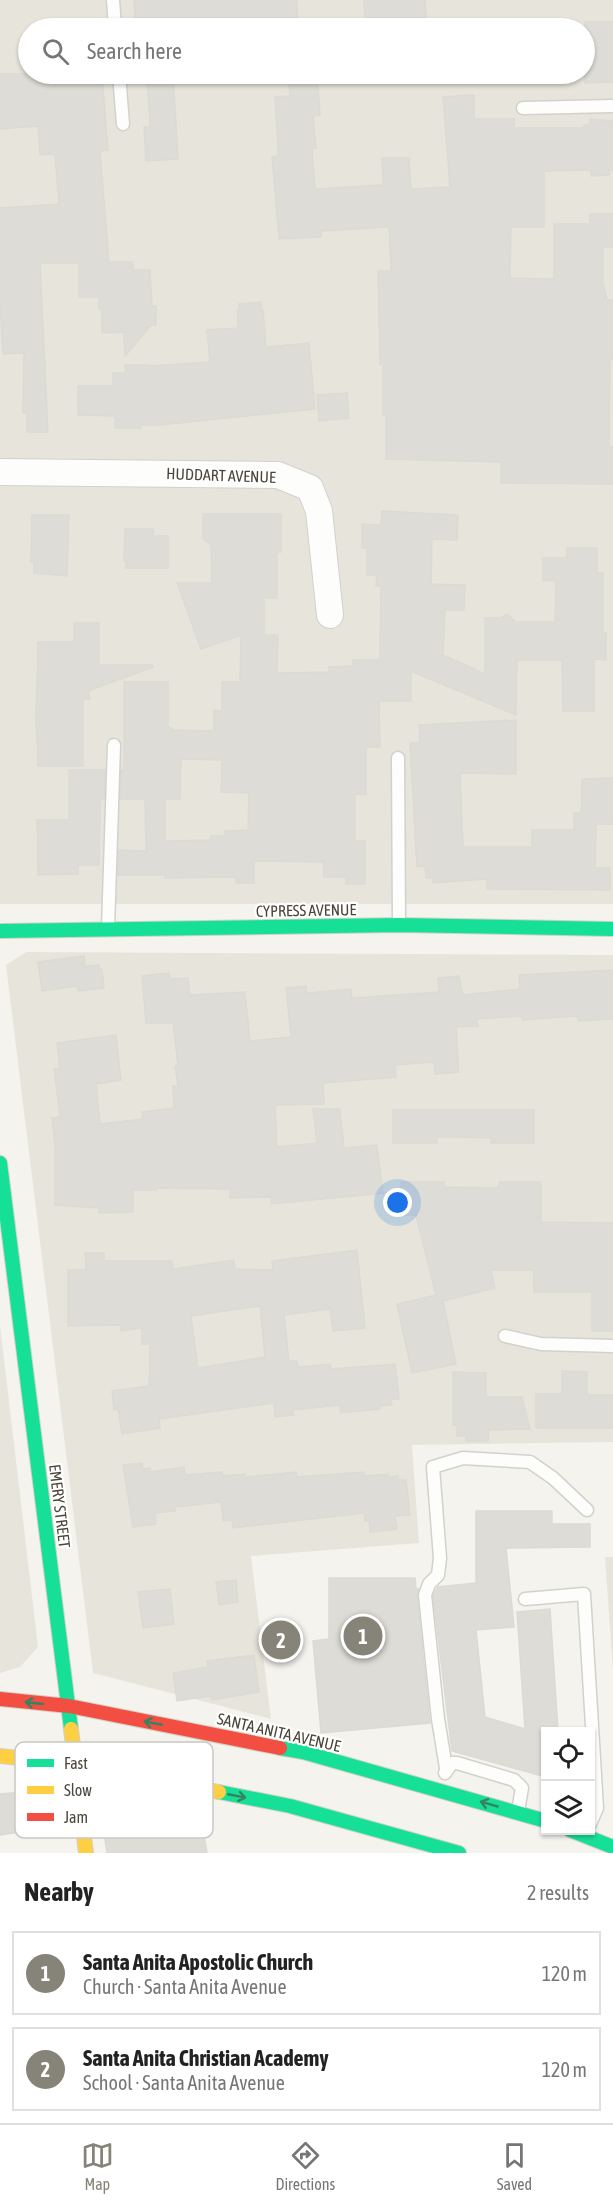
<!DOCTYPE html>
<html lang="en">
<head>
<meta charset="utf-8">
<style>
  :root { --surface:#fff; --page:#f6f6f6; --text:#222; --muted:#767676; --line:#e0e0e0; --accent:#868378 }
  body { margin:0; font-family:"Asap Condensed",sans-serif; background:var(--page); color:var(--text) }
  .controls { position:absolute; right:18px; bottom:18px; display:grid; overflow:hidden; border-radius:0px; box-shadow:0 2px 4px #0004 }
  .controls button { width:54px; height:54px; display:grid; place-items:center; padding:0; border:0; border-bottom:2px solid var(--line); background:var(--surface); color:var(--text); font:30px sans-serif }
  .you { position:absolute; left:398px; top:1203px; width:21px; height:21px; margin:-15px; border:4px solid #fff; border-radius:50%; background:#1a73e8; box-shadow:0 0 0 9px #1a73e833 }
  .badge { display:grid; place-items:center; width:39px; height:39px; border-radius:50%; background:var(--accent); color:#fff; font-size:20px; font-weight:700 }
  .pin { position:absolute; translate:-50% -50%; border:3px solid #fff; box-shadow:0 2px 6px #0006 }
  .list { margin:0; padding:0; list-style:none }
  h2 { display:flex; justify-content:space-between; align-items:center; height:78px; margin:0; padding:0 24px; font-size:26px }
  h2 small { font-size:20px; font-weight:400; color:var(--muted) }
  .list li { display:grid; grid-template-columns:39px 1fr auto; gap:18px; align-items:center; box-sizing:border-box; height:84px; margin:0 12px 12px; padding:0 12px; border:2px solid var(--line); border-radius:0px }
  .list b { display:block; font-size:22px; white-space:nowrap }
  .list p { margin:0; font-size:20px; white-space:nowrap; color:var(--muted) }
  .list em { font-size:20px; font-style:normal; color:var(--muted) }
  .icon { flex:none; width:33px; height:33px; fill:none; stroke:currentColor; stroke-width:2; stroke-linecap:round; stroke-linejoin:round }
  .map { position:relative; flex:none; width:613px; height:1853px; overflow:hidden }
  .search { position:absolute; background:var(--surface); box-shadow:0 2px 4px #0004; left:18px; right:18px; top:18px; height:66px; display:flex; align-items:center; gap:15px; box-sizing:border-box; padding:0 21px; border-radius:33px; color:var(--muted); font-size:22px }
  .sheet { height:270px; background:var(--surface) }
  nav { display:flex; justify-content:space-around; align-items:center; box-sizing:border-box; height:84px; border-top:2px solid var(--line); background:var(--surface); font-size:16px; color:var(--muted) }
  nav a { display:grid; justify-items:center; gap:3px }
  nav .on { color:var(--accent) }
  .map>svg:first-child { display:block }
  .residential { fill:#e7e5db; fill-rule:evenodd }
  .building { fill:#dddcd6; stroke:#dcdad3; stroke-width:1.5; fill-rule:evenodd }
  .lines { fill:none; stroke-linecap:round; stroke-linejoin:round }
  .lane-casing { stroke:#d2d1cb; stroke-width:15 }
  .street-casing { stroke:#d2d1cb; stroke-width:28 }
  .fast-casing { stroke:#d3d1c5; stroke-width:16 }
  .slow-casing { stroke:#d3d1c5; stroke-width:16 }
  .jam-casing { stroke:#d3d1c5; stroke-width:16 }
  .lane { stroke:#fdfdfc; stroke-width:12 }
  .street { stroke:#fdfdfc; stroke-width:26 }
  .fast { stroke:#16e098; stroke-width:14 }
  .slow { stroke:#ffcf43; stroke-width:14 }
  .jam { stroke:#f24e42; stroke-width:14 }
  .oneway { stroke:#36845f }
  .labels { text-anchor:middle; stroke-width:4.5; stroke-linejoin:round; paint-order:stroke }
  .street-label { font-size:16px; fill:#4b4639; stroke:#fff }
  .key { fill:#fff; stroke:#c9c8c4; stroke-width:1.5 }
  .key-label { font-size:16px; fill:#4b4639 }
</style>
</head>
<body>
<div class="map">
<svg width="613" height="1853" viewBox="0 0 613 1853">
  <rect width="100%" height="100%" fill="#f4f3ee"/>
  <!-- residential -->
  <g class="residential">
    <path d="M0 0H613V904H0ZM28 28H584V74H28Z"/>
    <polygon points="26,952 613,955 613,1442 412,1445 419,1543 251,1556 271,1719 93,1673 6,965"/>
    <polygon points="0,1325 38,1647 20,1667 0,1673"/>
    <polygon points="605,1557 613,1557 613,1670"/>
  </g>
  <!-- building -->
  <g class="building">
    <polygon points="134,0 297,0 298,28 143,28 143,22 135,23"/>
    <polygon points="364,0 425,0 427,28 366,28"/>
    <polygon points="585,22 613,22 613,82 585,83"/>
    <polygon points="0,74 102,74 108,150 100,151 109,262 133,262 133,270 150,270 152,306 156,306 156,325 151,325 125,356 124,332 102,333 102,309 99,309 99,297 79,297 79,263 40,263 48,432 27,432 27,413 23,413 24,353 3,354 0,303 0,208 59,204 55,154 40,155 38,126 0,129"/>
    <polygon points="147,74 173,74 178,159 146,161 144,127 150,127"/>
    <polygon points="288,74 317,74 320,115 313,116 316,148 312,148 315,189 383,185 382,158 409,158 411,189 450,187 443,97 474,95 474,119 514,119 514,128 584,128 584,125 590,125 590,119 613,121 613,170 609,170 609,175 591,176 591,170 544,171 544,227 511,227 510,278 554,279 554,224 590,224 590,214 613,214 613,247 603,247 603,283 607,300 613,300 613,359 610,359 609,447 613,447 613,484 501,483 501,462 386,459 386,415 383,415 383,364 380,364 378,271 391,271 389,227 321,231 321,237 279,239 272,157 278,156 278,147 275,97 290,96"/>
    <polygon points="261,302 261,310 263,310 266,347 309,343 315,409 160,425 141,425 141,428 115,428 115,416 78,415 78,386 113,386 113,373 126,373 125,365 149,365 149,366 210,362 207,330 238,328 237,311 239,311 239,304"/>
    <polygon points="347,393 349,418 319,421 317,395"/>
    <path d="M382 511 458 515 457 540 432 539 431 584 465 585 464 610H445L443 655 485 674V618H501L507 614 516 622H555L556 581 543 580V558H567V548H597V573H603V633H606V660L594 659V711H563L562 660H517L516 715 411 671V701H379L380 747H366V795L355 794V841H365V884H346V877H324L323 862 254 861V883H236V877L165 878V875H118L119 850 146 851 145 799H120L121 770H124V682H168V728H172V730L214 731V710L222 711V682H240L241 635 201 649 177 583H212L211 545 203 539V514H281V552H277V598H264V635H278L277 673 329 672V667L353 666V660H380L381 586H376L377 575H367V548H362V524L381 525ZM181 759 222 760 221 792 249 793 248 830 225 831V836H211V840L165 841V799H180Z"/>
    <polygon points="32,515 69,515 67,576 34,573 34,562 31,562"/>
    <polygon points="125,529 153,529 153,536 168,536 168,568 126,568 126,561 124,561"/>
    <polygon points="74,623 99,623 99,665 152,665 153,667 88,691 90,699 83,699 83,766 38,766 36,718 38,642 74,642"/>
    <polygon points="516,720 516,774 460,773 463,847 532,847 532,830 574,830 574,813 581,813 582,779 613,778 613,824 596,824 595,868 610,868 610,890 487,889 487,879 433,883 433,878 426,878 425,866 417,867 410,743 420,742 419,725"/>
    <polygon points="69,770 105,770 104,799 100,799 99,865 78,865 78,874 38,875 37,820 69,820"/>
    <polygon points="84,956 85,966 99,965 99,969 102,969 104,988 78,991 78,986 42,991 38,962"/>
    <polygon points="613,970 613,1019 578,1021 577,1016 522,1020 522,1016 477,1019 478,1026 456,1027 459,1072 435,1074 434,1062 395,1065 396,1077 323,1083 324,1104 275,1105 277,1147 317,1143 313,1109 340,1109 344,1148 377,1145 383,1193 272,1204 271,1197 230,1198 230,1189 157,1188 157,1190 133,1190 133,1212 99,1213 99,1208 55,1205 55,1146 52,1118 60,1117 54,1069 60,1068 57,1043 116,1035 121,1080 96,1084 100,1124 143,1119 142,1112 174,1108 173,1092 173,1086 178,1086 175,1066 178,1066 173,1023 146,1023 142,976 169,973 170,979 188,978 190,995 245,992 250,1041 291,1037 286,988 306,986 307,993 351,989 352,998 439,992 438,978 459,976 463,995 520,989 519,975"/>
    <polygon points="393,1110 534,1110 534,1143 491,1143 491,1138 456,1137 437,1137 437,1143 393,1143"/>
    <polygon points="401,1182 444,1182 444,1187 498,1188 499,1182 541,1182 541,1222 613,1223 613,1331 592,1331 592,1292 534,1292 533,1270 491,1270 495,1288 443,1301 456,1364 412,1373 397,1304 436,1295 416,1215 401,1215"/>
    <path d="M357 1250 365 1328 333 1331 330 1309 284 1315 289 1361H297L298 1367 330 1364 331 1369 395 1364 399 1399H391L392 1405 379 1406 380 1409 341 1413 340 1405 293 1410 294 1415 275 1417 274 1403 159 1419 160 1428 122 1434 118 1409 114 1410 112 1391 149 1386 150 1344H142V1328L121 1331 120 1325 68 1326V1270H86L85 1253H104V1261H172L173 1269 234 1260 235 1269 273 1270 272 1261ZM260 1306 265 1357 198 1368 191 1316Z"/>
    <polygon points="562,1371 587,1372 587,1395 613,1395 613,1428 536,1428 536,1394 562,1394"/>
    <polygon points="453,1372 486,1373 486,1397 522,1397 530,1429 489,1430 488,1441 466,1441 466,1436 457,1436 457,1425 453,1425"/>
    <polygon points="142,1463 143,1469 150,1468 150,1472 184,1467 185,1475 222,1472 223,1476 245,1474 246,1477 296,1472 297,1477 364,1472 364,1476 388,1474 389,1477 398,1476 398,1480 406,1480 410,1515 395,1516 397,1529 370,1532 369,1520 365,1521 364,1513 233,1528 232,1520 223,1521 221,1502 175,1507 175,1511 155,1513 156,1524 133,1527 123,1465"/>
    <polygon points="476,1511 552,1511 552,1524 590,1524 590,1547 506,1548 514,1627 476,1630 485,1717 525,1729 517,1612 550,1609 558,1731 546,1731 546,1777 452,1751 433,1596 438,1587 476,1583"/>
    <polygon points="329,1578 415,1578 416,1589 419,1589 417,1596 430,1723 321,1733 313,1641 329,1639"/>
    <polygon points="236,1580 238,1602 219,1605 216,1582"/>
    <polygon points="170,1589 174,1624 143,1628 138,1592"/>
    <polygon points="254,1655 259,1692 212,1700 211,1696 177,1701 173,1673 208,1667 207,1661"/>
    <polygon points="22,1792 27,1831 0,1835 0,1794"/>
    <polygon points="167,1815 202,1823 207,1853 107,1853 105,1839 131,1819"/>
  </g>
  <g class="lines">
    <!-- lane casing -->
    <g class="lane-casing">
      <g id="lane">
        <polyline points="113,0 115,28"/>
        <polyline points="119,74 123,124"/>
        <polyline points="523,108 613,106"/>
        <polyline points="398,758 399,924"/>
        <polyline points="108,928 114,745"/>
        <polyline points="505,1336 541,1344 613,1346"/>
        <polyline points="525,1599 584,1594 597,1808 590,1824"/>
        <polyline points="446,1768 438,1719 425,1595 429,1584 438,1575 440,1558 433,1467 463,1458 530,1462 553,1478 587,1510"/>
        <polyline points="445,1773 452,1763 457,1763 514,1780 522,1788 518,1811"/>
      </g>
    </g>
    <!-- street casing -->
    <g class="street-casing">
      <polyline id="street" points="0,472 278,475 310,488 319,511 330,615"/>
    </g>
    <!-- fast casing -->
    <g class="fast-casing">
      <g id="fast">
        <polyline points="0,931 399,925 613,929"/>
        <polyline points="0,1163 71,1729"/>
        <polyline points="280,1748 303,1752 546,1821"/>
        <polyline points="219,1792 290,1806 459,1853"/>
        <polyline points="570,1830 613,1847"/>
      </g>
    </g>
    <!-- slow casing -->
    <g class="slow-casing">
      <g id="slow">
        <polyline points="71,1729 86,1853"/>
        <polyline points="0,1756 76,1764 219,1792"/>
      </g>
    </g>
    <!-- jam casing -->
    <g class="jam-casing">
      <polyline id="jam" points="0,1699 69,1706 280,1748"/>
    </g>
    <!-- lane -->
    <use href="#lane" class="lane"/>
    <!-- street -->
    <use href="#street" class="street"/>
    <!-- fast -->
    <use href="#fast" class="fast"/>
    <!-- slow -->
    <use href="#slow" class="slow"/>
    <!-- jam -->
    <use href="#jam" class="jam"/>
  </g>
  <!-- one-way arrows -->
  <defs><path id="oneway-shaft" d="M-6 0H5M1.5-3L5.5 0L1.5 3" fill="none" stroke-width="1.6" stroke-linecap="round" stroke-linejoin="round" transform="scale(1.5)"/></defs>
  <g class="oneway">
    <use href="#oneway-shaft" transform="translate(34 1703) rotate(-174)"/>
    <use href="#oneway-shaft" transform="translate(153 1723) rotate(-169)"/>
    <use href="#oneway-shaft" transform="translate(237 1796) rotate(11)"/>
    <use href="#oneway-shaft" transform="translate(489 1804) rotate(-164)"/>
  </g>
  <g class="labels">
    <!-- street labels -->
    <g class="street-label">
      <text transform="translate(221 475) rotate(2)" y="6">HUDDART AVENUE</text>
      <text transform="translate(306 910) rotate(-1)" y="6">CYPRESS AVENUE</text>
      <text transform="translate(60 1506) rotate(83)" y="6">EMERY STREET</text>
      <text transform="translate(279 1732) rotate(13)" y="6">SANTA ANITA AVENUE</text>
    </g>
  </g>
  <!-- legend -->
  <rect x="15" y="1742" width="198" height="96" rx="9" class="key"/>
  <rect x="27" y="1759" width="27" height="8" fill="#16e098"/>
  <rect x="27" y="1786" width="27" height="8" fill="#ffcf43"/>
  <rect x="27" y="1813" width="27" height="8" fill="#f24e42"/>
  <g class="key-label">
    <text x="64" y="1769">Fast</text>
    <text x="64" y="1796">Slow</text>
    <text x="64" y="1823">Jam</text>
  </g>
</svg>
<div class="controls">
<button><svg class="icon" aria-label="locate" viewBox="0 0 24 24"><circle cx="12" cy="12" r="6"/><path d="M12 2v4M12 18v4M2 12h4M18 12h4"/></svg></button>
<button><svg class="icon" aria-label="layers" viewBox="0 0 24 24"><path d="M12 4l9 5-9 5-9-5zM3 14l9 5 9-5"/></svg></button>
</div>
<div class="you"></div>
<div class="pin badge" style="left:363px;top:1636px">1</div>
<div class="pin badge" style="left:281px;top:1640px">2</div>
<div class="search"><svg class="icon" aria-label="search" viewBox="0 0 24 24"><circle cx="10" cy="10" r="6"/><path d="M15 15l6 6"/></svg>Search here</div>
</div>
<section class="sheet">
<h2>Nearby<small>2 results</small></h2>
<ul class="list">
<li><span class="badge">1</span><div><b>Santa Anita Apostolic Church</b><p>Church · Santa Anita Avenue</p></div><em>120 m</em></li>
<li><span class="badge">2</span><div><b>Santa Anita Christian Academy</b><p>School · Santa Anita Avenue</p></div><em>120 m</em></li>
</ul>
</section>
<nav>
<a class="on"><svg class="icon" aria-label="map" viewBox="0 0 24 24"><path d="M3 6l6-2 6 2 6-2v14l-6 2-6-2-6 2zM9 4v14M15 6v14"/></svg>Map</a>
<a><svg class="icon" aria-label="directions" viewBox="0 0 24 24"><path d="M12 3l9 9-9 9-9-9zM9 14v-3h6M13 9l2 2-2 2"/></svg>Directions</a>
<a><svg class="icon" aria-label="saved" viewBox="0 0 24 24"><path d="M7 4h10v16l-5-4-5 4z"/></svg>Saved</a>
</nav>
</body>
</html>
